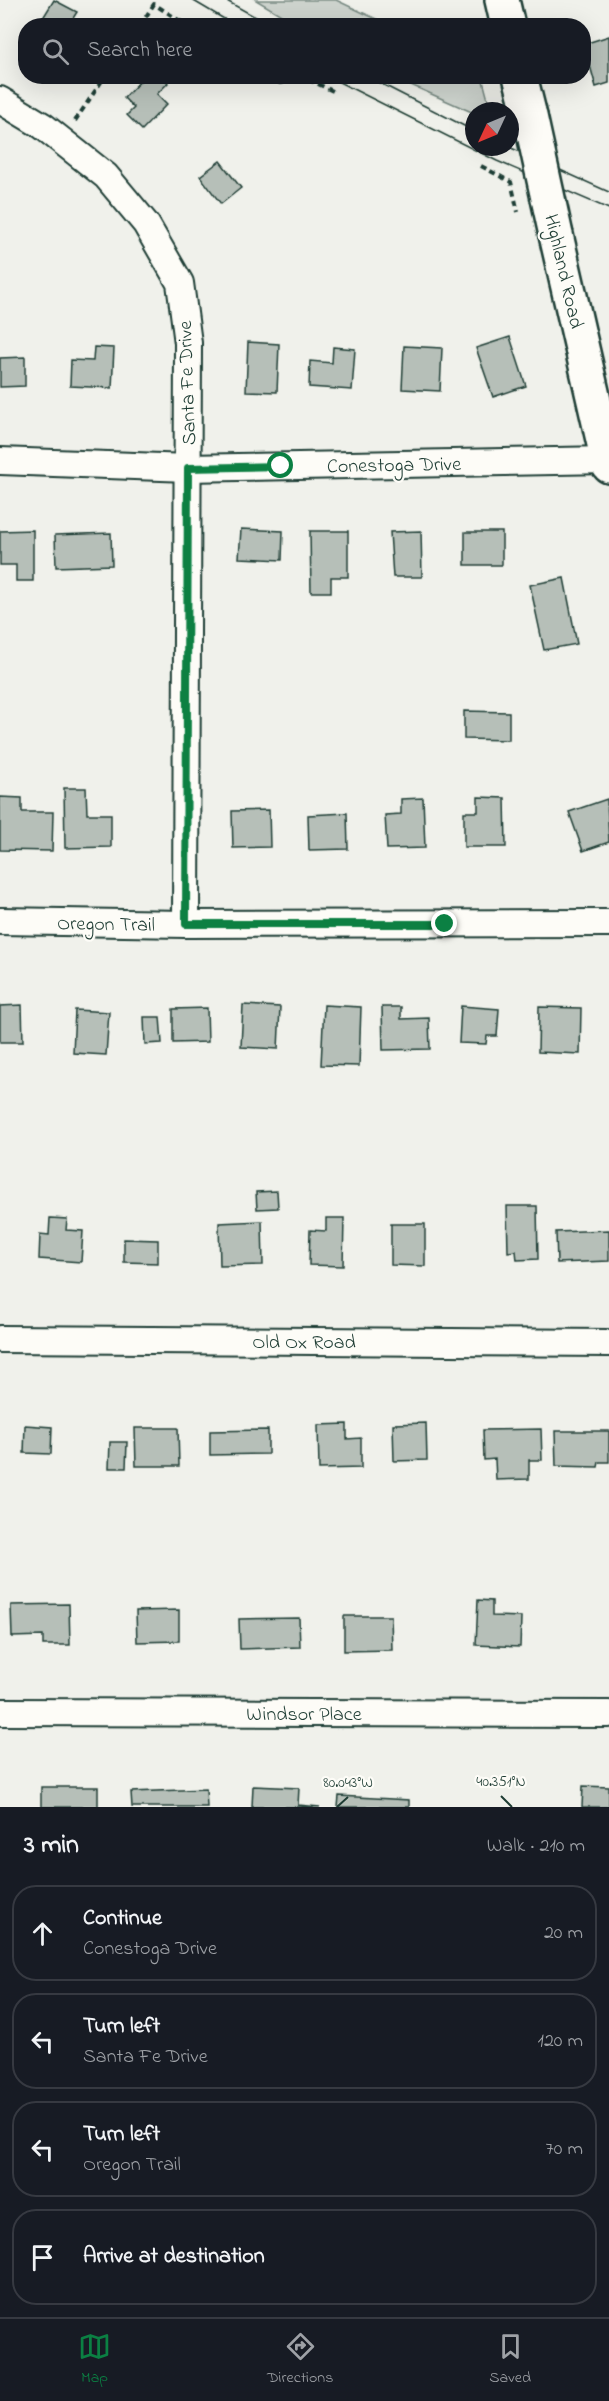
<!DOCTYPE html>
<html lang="en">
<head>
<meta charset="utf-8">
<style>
  :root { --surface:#171b24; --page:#242831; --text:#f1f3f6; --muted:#9ea1a6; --line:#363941; --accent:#0b8043 }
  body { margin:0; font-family:"Indie Flower",sans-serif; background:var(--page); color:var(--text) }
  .compass { position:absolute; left:465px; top:102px; width:54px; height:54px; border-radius:50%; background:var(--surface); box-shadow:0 6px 24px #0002; rotate:226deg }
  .stop { position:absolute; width:18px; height:18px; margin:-14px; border:4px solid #0b8043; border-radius:50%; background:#fff }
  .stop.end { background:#0b8043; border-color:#fff; box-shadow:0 2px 6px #0008 }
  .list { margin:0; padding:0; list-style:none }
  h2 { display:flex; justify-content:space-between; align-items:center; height:78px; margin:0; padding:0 24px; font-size:26px }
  h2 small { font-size:20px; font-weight:400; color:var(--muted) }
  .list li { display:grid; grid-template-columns:39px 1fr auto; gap:18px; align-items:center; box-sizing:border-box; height:96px; margin:0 12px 12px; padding:0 12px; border:2px solid var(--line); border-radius:24px }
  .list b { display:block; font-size:22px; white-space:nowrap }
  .list p { margin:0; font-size:20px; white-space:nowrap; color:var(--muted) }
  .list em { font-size:20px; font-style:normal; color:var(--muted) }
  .icon { flex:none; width:33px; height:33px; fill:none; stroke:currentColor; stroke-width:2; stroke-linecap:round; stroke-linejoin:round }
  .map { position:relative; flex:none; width:609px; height:1807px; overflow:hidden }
  .search { position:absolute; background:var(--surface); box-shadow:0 6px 24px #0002; left:18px; right:18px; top:18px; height:66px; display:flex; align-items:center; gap:15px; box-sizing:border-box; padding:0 21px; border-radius:24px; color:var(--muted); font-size:22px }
  .sheet { height:510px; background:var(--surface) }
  nav { display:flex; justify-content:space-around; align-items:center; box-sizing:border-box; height:84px; border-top:2px solid var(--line); background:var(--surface); font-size:16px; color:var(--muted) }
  nav a { display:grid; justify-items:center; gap:3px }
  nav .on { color:var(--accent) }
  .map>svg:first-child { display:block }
  .green { fill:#cdd3cd; stroke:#768880; stroke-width:1.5 }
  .building { fill:#b6bfb8; stroke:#1f3d34; stroke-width:1.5 }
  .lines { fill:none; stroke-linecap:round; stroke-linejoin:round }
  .street-casing { stroke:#1f3d34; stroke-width:30 }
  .secondary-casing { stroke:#1f3d34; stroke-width:38 }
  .path { stroke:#1f3d34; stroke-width:4; stroke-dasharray:6 4.5; stroke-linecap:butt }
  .street { stroke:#fdfcf7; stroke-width:26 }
  .secondary { stroke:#fdfcf7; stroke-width:33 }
  .tram { stroke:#1f3d34; stroke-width:1.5 }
  .secondary-bridge-casing { stroke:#1f3d34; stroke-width:38; stroke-linecap:butt }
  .secondary-bridge { stroke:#fdfcf7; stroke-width:33 }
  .route { stroke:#0b8043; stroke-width:8 }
  .ticks { fill:none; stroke:#1f3d34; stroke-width:2 }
  .labels { text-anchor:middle; stroke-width:4.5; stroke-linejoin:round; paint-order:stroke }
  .street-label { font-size:20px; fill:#1f3d34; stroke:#fdfcf7 }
  .ticks-label { font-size:15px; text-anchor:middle; fill:#1f3d34; stroke:#fdfcf7; stroke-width:4.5; stroke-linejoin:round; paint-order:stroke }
</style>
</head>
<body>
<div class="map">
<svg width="609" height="1807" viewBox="0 0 609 1807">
  <rect width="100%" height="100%" fill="#f0f1eb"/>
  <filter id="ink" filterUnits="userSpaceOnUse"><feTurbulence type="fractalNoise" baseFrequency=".0167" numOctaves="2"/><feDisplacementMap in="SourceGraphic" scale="12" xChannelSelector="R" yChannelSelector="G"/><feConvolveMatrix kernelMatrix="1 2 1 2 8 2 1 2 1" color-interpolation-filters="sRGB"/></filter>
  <g filter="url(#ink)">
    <!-- green -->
    <g class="green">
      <polygon points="256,0 336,0 389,25 298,25"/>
      <polygon points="393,77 482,77 491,111 474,111 474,113"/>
    </g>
    <!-- building -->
    <g class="building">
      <polygon points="54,0 77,12 68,26 38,26"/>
      <polygon points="609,36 609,83 596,87 584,44"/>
      <polygon points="145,76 163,76 168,83 157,94 167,104 142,130 127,115 134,108 124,98"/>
      <polygon points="220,161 241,188 221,204 200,176"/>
      <polygon points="510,337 526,386 493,397 476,348"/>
      <polygon points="248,342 279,344 277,392 246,391"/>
      <polygon points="404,346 442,348 440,391 402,389"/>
      <polygon points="94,347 114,348 112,388 70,386 71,360 93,361"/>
      <polygon points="333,347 355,349 352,390 309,387 310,361 332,363"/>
      <polygon points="25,357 25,386 0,387 0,358"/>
      <polygon points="241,529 283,531 282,560 239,558"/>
      <polygon points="33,530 33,581 16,581 16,565 0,565 0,531"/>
      <polygon points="310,531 348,531 348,577 331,577 331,592 311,592"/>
      <polygon points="421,531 422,577 393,577 390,532"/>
      <rect x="465" y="532" width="37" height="33"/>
      <polygon points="111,533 112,565 56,567 55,535"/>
      <polygon points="564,578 577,644 544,650 530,585"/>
      <polygon points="464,711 509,712 509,740 464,739"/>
      <polygon points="64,788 86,788 87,814 111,814 111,847 65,848"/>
      <polygon points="0,797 22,798 22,812 53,812 52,851 0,850"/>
      <polygon points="478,797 505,798 506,847 464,847 464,812 478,812"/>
      <polygon points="423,798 425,848 387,849 385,815 401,814 401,799"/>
      <polygon points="607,799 609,842 583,851 569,812"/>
      <polygon points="269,810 270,847 233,848 232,811"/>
      <polygon points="347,813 348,849 309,850 308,815"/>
      <polygon points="22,1005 23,1042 0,1042 0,1006"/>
      <polygon points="243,1005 280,1007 278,1049 241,1047"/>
      <polygon points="324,1005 361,1007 359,1066 321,1065"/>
      <polygon points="461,1006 499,1009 497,1036 487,1036 486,1044 459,1043"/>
      <polygon points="382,1007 401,1007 401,1019 429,1018 430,1049 383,1050"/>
      <polygon points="539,1007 581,1008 580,1054 538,1052"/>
      <polygon points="207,1008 208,1042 173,1043 173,1009"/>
      <polygon points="75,1010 109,1012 106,1055 73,1053"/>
      <polygon points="144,1017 160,1017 162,1043 145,1044"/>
      <polygon points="277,1191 278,1208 257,1209 256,1192"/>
      <polygon points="507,1206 537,1206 538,1259 517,1260 516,1251 508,1252"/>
      <polygon points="50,1218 67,1219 66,1230 83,1231 81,1262 39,1259 40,1234 49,1235"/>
      <polygon points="326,1218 344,1218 343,1266 309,1265 310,1230 326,1231"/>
      <polygon points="262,1221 263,1265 220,1266 219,1223"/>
      <polygon points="391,1224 425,1224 425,1266 391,1265"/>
      <polygon points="609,1230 609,1261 557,1263 556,1232"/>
      <polygon points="124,1239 158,1240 158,1263 124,1262"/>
      <polygon points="426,1423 427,1460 394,1461 393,1424"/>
      <polygon points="347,1424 347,1439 361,1438 361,1468 319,1469 318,1425"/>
      <polygon points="25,1425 52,1427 51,1454 24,1453"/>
      <polygon points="135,1428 178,1428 179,1466 136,1466"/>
      <polygon points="541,1429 542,1460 529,1460 529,1479 496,1480 495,1459 484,1460 483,1430"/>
      <polygon points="268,1430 268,1454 210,1455 210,1431"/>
      <polygon points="555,1431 609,1431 609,1462 599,1462 598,1467 556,1466"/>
      <polygon points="110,1442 127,1442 126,1468 109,1468"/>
      <polygon points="478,1600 492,1601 492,1616 521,1617 520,1647 476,1645"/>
      <polygon points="69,1604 70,1645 43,1645 43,1636 12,1637 11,1605"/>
      <polygon points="179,1610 179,1641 137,1642 136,1611"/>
      <polygon points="344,1616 391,1616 392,1650 344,1651"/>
      <polygon points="299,1618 300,1647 240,1649 239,1619"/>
      <polygon points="253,1786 299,1788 298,1805 320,1807 252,1807"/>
      <polygon points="583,1786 609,1787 609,1807 582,1807"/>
      <rect x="41" y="1787" width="57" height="20"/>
      <polygon points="206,1789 207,1807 132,1807 131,1792"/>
      <polygon points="339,1796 409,1800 409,1807 338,1807"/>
    </g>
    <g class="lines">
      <!-- street casing -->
      <g class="street-casing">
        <g id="street">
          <polyline points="0,100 43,126 106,176 146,224 180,283 188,343 186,924"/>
          <polyline points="0,461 188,468 609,460"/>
          <polyline points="0,921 186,924 609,923"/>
          <polyline points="0,1339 609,1343"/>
          <polyline points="0,1712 609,1714"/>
        </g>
      </g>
      <!-- secondary casing -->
      <g class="secondary-casing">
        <g id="secondary">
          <polyline points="502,0 508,26"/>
          <polyline points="520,76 530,116"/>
          <polyline points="556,235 609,466"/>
        </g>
      </g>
      <!-- path -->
      <g class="path">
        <polyline points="140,26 154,4 188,26"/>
        <polyline points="270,76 280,83 303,77 335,92"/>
        <polyline points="75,121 105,76"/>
        <polyline points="481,166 511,182 518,212"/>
      </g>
      <!-- street -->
      <use href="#street" class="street"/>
      <!-- secondary -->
      <use href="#secondary" class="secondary"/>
      <!-- tram -->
      <g class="tram">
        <polyline points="192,0 236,26"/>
        <polyline points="225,0 272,26"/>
        <polyline points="327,76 497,161 609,209"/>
        <polyline points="366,76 474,131"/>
        <polyline points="509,147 609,192"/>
      </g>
      <!-- secondary-bridge casing -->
      <g class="secondary-bridge-casing">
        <polyline id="secondary-bridge" points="530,116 556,235"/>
      </g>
      <!-- secondary-bridge -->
      <use href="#secondary-bridge" class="secondary-bridge"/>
    </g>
  </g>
  <g class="lines" filter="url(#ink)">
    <!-- route -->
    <polyline class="route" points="281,466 188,468 186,924 445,924"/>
  </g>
  <!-- ticks -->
  <path class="ticks" d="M501 1796 512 1807M337 1807 348 1797"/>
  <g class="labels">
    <!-- street labels -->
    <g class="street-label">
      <text transform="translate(565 271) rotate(77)" y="7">Highland Road</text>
      <text transform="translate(186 383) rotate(-92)" y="7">Santa Fe Drive</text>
      <text transform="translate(394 464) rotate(-1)" y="7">Conestoga Drive</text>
      <text transform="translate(106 923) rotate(1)" y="7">Oregon Trail</text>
      <text x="304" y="1348">Old Ox Road</text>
      <text x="304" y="1720">Windsor Place</text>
    </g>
  </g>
  <g class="ticks-label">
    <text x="501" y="1786">40.351°N</text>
    <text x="348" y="1787">80.043°W</text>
  </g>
</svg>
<svg class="compass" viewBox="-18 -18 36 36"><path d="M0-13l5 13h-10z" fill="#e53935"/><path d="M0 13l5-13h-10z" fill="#9ea1a6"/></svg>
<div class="stop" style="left:281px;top:466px"></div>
<div class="stop end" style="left:445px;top:924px"></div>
<div class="search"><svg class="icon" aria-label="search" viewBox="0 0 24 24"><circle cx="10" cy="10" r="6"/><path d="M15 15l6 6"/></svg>Search here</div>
</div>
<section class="sheet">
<h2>3 min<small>Walk · 210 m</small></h2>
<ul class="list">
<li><svg class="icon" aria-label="ahead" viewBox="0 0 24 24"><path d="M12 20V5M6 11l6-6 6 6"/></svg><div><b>Continue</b><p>Conestoga Drive</p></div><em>20 m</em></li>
<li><svg class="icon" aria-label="left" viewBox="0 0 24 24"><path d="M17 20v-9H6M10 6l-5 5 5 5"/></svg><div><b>Turn left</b><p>Santa Fe Drive</p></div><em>120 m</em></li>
<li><svg class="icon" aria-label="left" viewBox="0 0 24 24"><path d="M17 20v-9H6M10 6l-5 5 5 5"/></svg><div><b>Turn left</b><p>Oregon Trail</p></div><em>70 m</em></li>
<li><svg class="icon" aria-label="arrive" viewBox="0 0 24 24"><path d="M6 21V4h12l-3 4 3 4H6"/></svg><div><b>Arrive at destination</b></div></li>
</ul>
</section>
<nav>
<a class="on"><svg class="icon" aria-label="map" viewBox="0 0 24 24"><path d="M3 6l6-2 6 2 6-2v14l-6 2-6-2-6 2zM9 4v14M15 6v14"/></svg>Map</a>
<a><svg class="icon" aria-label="directions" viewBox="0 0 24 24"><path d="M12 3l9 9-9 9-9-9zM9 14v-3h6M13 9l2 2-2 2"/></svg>Directions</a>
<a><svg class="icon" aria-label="saved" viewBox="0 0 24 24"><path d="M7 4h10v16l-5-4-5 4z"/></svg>Saved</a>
</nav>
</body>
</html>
